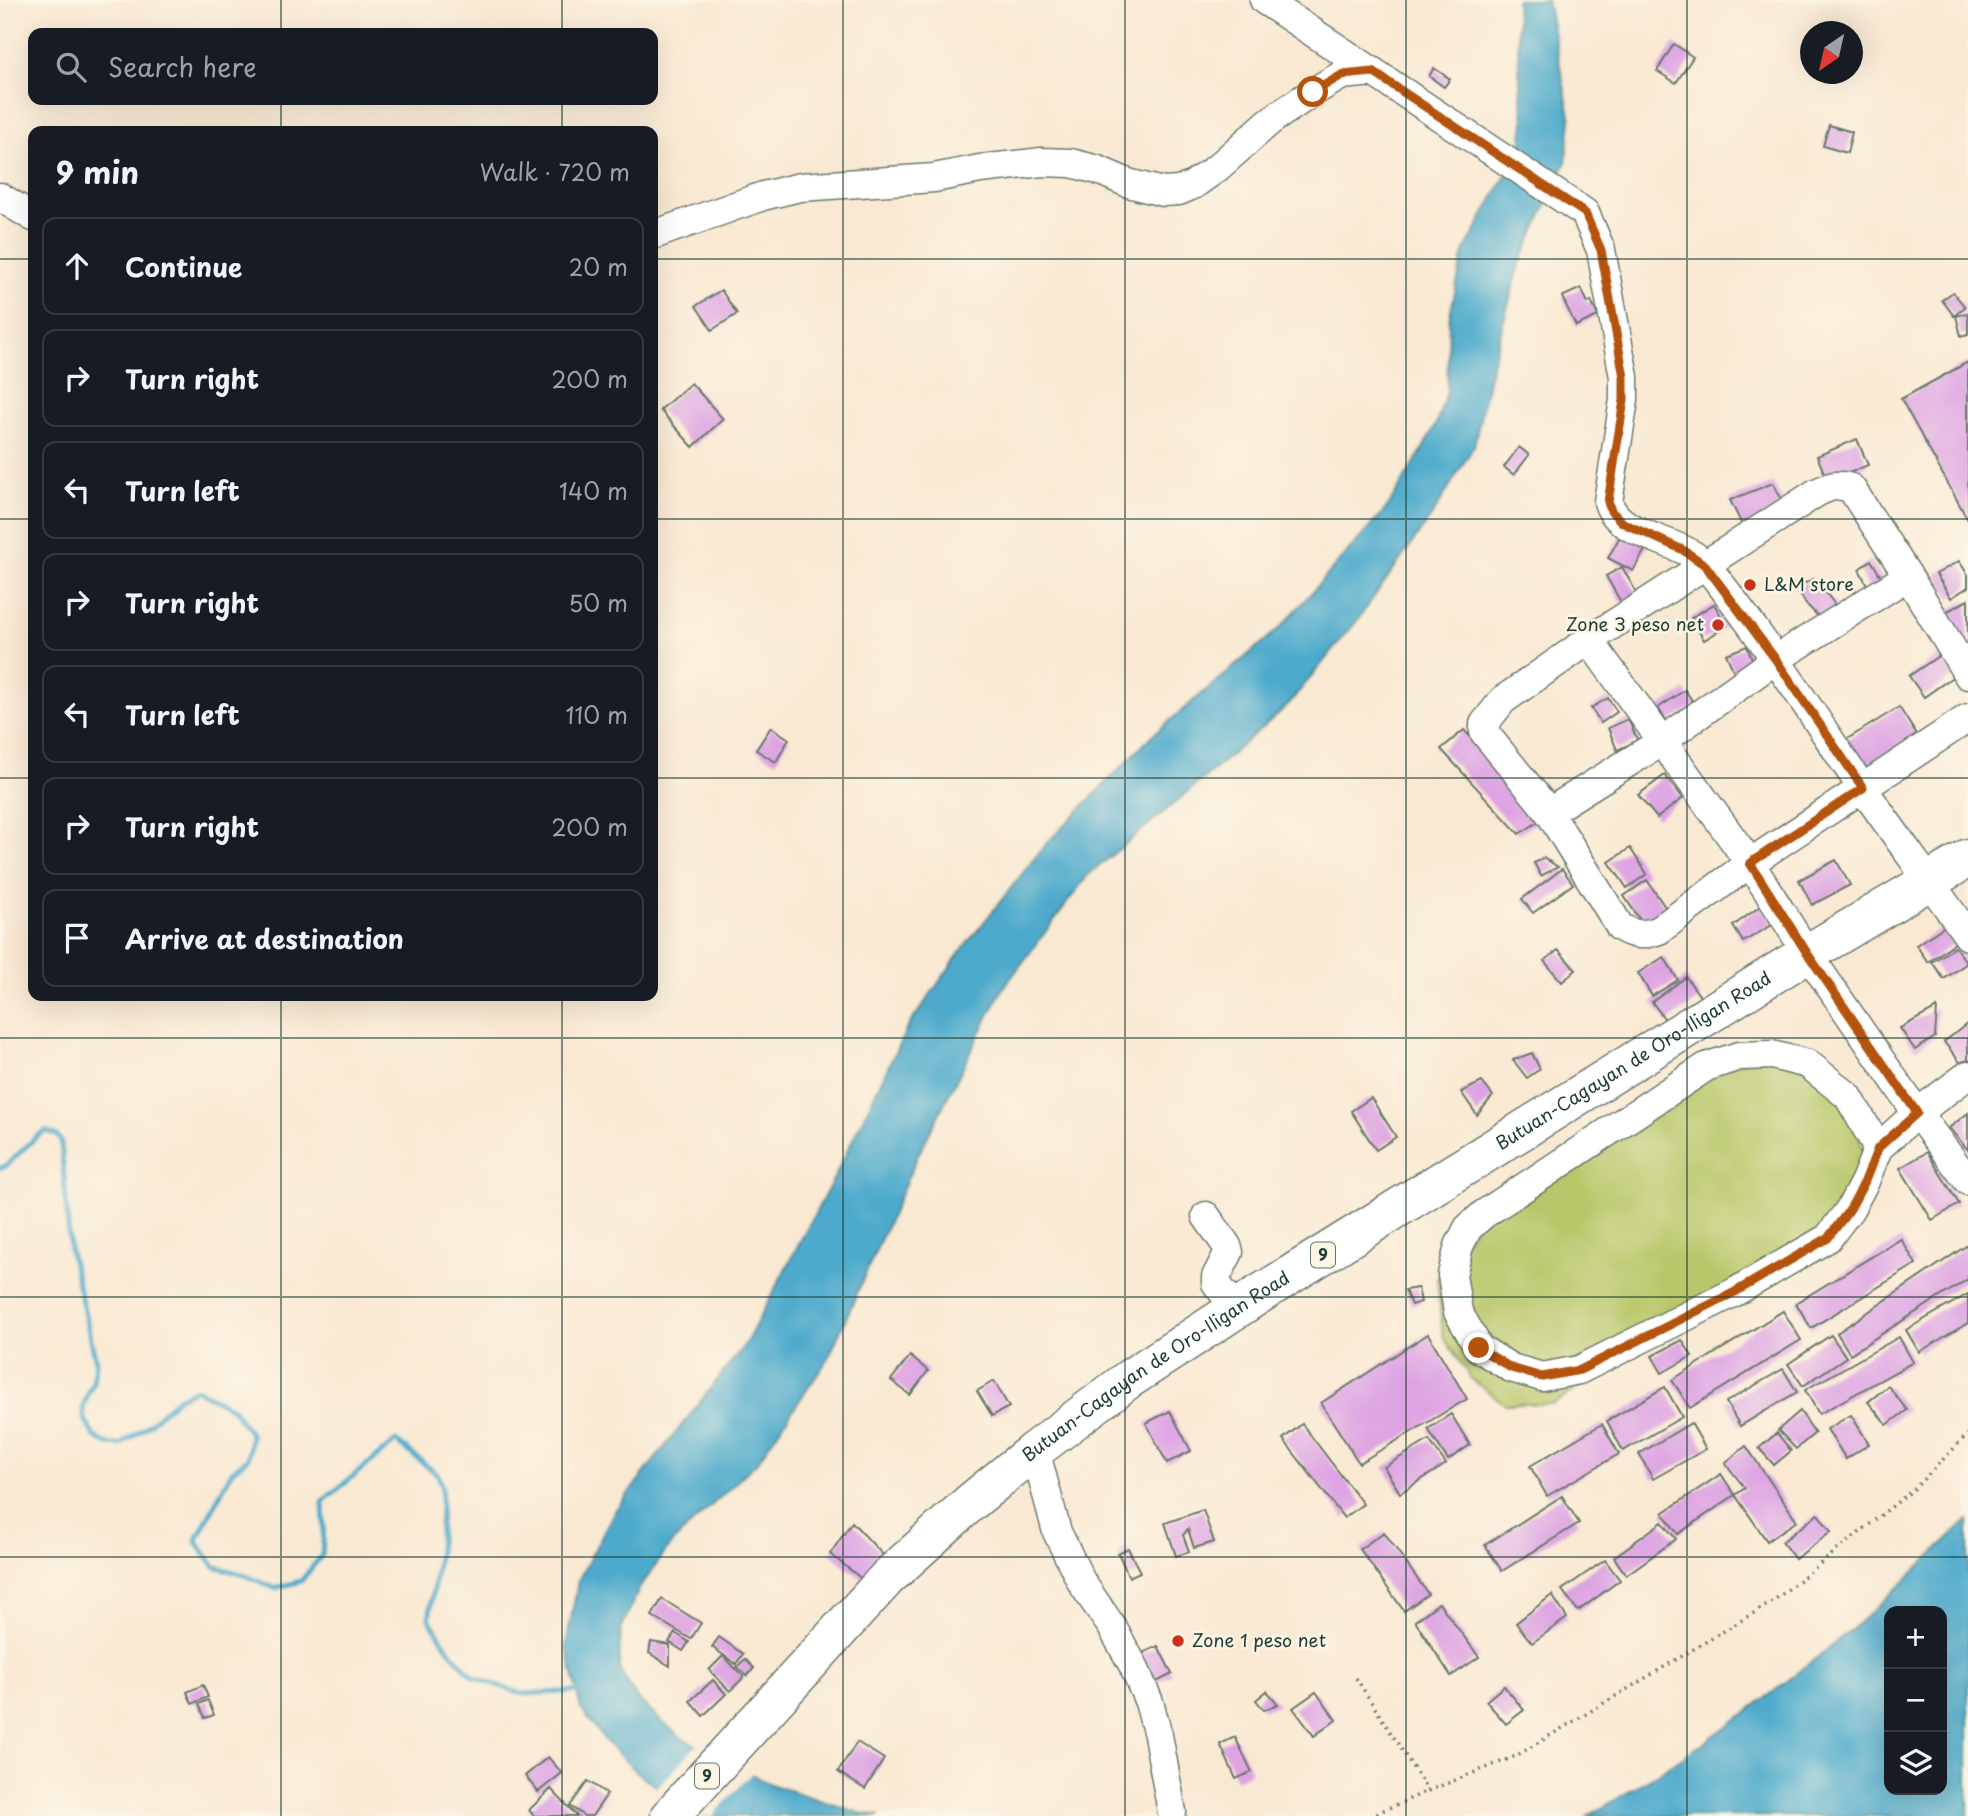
<!DOCTYPE html>
<html lang="en">
<head>
<meta charset="utf-8">
<style>
  :root { --surface:#171b24; --page:#242831; --text:#f1f3f6; --muted:#9ea1a6; --line:#363941 }
  body { margin:0; font-family:"Playpen Sans",sans-serif; background:var(--page); color:var(--text) }
  .controls { position:absolute; right:21px; bottom:21px; display:grid; overflow:hidden; border-radius:14px; box-shadow:0 7px 28px #0002 }
  .controls button { width:63px; height:63px; display:grid; place-items:center; padding:0; border:0; border-bottom:2px solid var(--line); background:var(--surface); color:var(--text); font:35px sans-serif }
  .compass { position:absolute; left:1800px; top:21px; width:63px; height:63px; border-radius:50%; background:var(--surface); box-shadow:0 7px 28px #0002; rotate:214deg }
  .stop { position:absolute; width:21px; height:21px; margin:-16px; border:5px solid #b45309; border-radius:50%; background:#fff }
  .stop.end { background:#b45309; border-color:#fff; box-shadow:0 2px 7px #0008 }
  .list { margin:0; padding:0; list-style:none }
  h2 { display:flex; justify-content:space-between; align-items:center; height:91px; margin:0; padding:0 28px; font-size:30px }
  h2 small { font-size:23px; font-weight:400; color:var(--muted) }
  .list li { display:grid; grid-template-columns:46px 1fr auto; gap:21px; align-items:center; box-sizing:border-box; height:98px; margin:0 14px 14px; padding:0 14px; border:2px solid var(--line); border-radius:14px }
  .list b { display:block; font-size:26px; white-space:nowrap }
  .list em { font-size:23px; font-style:normal; color:var(--muted) }
  .icon { flex:none; width:38px; height:38px; fill:none; stroke:currentColor; stroke-width:2; stroke-linecap:round; stroke-linejoin:round }
  .map { position:relative; flex:none; width:1968px; height:1816px; overflow:hidden }
  .search { position:absolute; background:var(--surface); box-shadow:0 7px 28px #0002; left:28px; top:28px; width:630px; height:77px; display:flex; align-items:center; gap:18px; box-sizing:border-box; padding:0 24px; border-radius:14px; color:var(--muted); font-size:26px }
  .panel { position:absolute; background:var(--surface); box-shadow:0 7px 28px #0002; left:28px; top:126px; width:630px; height:875px; border-radius:14px }
  .map>svg:first-child { display:block }
  .green { fill:#b9c76a; stroke:#6c824f; stroke-width:2 }
  .water { fill:#4daacc; stroke:#367480; stroke-width:2; fill-rule:evenodd }
  .pier { fill:#f9e9d3 }
  .lines { fill:none; stroke-linecap:round; stroke-linejoin:round }
  .stream { stroke:#4daacc; stroke-width:5 }
  .building { fill:#dda3e3 }
  .minor-casing { stroke:#6b796c; stroke-width:31 }
  .highway-casing { stroke:#6b796c; stroke-width:41 }
  .path { stroke:#6b796c; stroke-width:3.5; stroke-dasharray:2 5; stroke-linecap:butt }
  .minor { stroke:#fff; stroke-width:28 }
  .highway { stroke:#fff; stroke-width:38 }
  .route { stroke:#b45309; stroke-width:9 }
  .grid { fill:none; stroke:#1f3d34; stroke-width:2; stroke-opacity:0.55 }
  .poi-dot { fill:#c8321e; stroke:#fcf5e5; stroke-width:2.5 }
  .labels { text-anchor:middle; stroke-width:5; stroke-linejoin:round; paint-order:stroke }
  .shield { fill:#fcf5e5; stroke:#617469; stroke-width:2 }
  .shield-label { font-size:16px; font-weight:bold; fill:#1f3d34 }
  .poi-label { font-size:18px; fill:#1f3d34; stroke:#fcf5e5; text-anchor:start }
  .street-label { font-size:18px; fill:#1f3d34; stroke:#fcf5e5 }
</style>
</head>
<body>
<div class="map">
<svg width="1968" height="1816" viewBox="0 0 1968 1816">
  <rect width="100%" height="100%" fill="#fcf5e5"/>
  <filter id="ink" filterUnits="userSpaceOnUse"><feTurbulence type="fractalNoise" baseFrequency=".0143" numOctaves="2"/><feDisplacementMap in="SourceGraphic" scale="14" xChannelSelector="R" yChannelSelector="G"/><feConvolveMatrix kernelMatrix="1 2 1 2 8 2 1 2 1" color-interpolation-filters="sRGB"/></filter>
  <filter id="wash" filterUnits="userSpaceOnUse"><feTurbulence type="fractalNoise" baseFrequency=".00686" numOctaves="4" result="noise"/><feDisplacementMap in="SourceGraphic" scale="28" xChannelSelector="R" yChannelSelector="G"/><feGaussianBlur stdDeviation="1.57" result="paint"/><feColorMatrix in="noise" values="0 0 0 0 0 0 0 0 0 0 0 0 0 0 0 0 0 1.4 0 .05"/><feComposite in="paint" operator="in"/></filter>
  <g filter="url(#wash)">
    <rect width="100%" height="100%" fill="#f9e9d3"/>
    <!-- green -->
    <polygon class="green" points="1791,1054 1852,1106 1865,1160 1839,1230 1552,1404 1505,1404 1471,1379 1443,1336 1437,1279 1482,1218 1726,1065"/>
    <!-- water -->
    <g class="water">
      <polygon points="1516,0 1547,0 1571,121 1566,162 1518,268 1489,376 1474,446 1433,514 1356,622 1287,706 1189,791 1088,875 1002,990 916,1159 828,1359 757,1462 671,1544 639,1589 621,1629 619,1668 636,1697 661,1721 682,1738 770,1784 860,1813 880,1816 697,1816 638,1773 608,1744 581,1709 566,1645 578,1581 614,1512 746,1343 834,1178 907,1028 961,951 1046,844 1153,735 1281,627 1387,508 1421,452 1437,422 1447,391 1449,319 1464,252 1521,148 1524,120 1520,86"/>
      <path d="M1968 1520V1816H1588C1684 1761 1775 1694 1860 1622 1897 1590 1932 1554 1968 1520ZM1889 1611H1942V1790H1889Z"/>
    </g>
    <!-- pier -->
    <polygon class="pier" points="699,1743 753,1772 712,1816 691,1816 655,1790"/>
    <g class="lines">
      <!-- stream -->
      <polyline class="stream" points="0,1168 6,1166 37,1136 46,1131 56,1135 61,1141 70,1251 96,1362 93,1382 83,1406 84,1418 94,1436 107,1444 120,1445 146,1427 178,1398 196,1389 232,1408 251,1435 248,1458 232,1471 196,1541 214,1566 244,1575 275,1588 301,1581 322,1555 324,1527 323,1501 396,1441 438,1475 442,1487 439,1550 429,1619 449,1650 474,1677 522,1694 582,1691"/>
    </g>
    <g id="blocks">
      <!-- building -->
      <g class="building">
        <polygon points="1674,44 1693,57 1676,83 1657,71"/>
        <polygon points="1434,68 1450,79 1444,87 1429,76"/>
        <polygon points="1829,125 1852,132 1847,153 1823,146"/>
        <polygon points="1581,288 1588,303 1591,301 1598,316 1576,326 1562,297"/>
        <polygon points="721,290 737,314 712,330 696,306"/>
        <polygon points="1953,292 1965,307 1954,316 1942,300"/>
        <polygon points="1968,313 1968,334 1961,336 1956,316"/>
        <polygon points="1968,362 1968,520 1901,399"/>
        <polygon points="691,383 723,419 693,447 660,410"/>
        <polygon points="1857,439 1868,465 1828,482 1817,456"/>
        <polygon points="1519,447 1529,455 1514,475 1504,467"/>
        <polygon points="1773,483 1784,504 1744,529 1730,500"/>
        <polygon points="1624,529 1649,543 1633,571 1608,558"/>
        <polygon points="1871,560 1884,582 1869,589 1859,569"/>
        <polygon points="1959,561 1968,575 1968,587 1951,598 1936,574"/>
        <polygon points="1622,567 1638,595 1622,604 1606,576"/>
        <polygon points="1813,579 1823,589 1839,610 1820,618 1805,603 1797,587"/>
        <polygon points="1968,600 1968,655 1944,613"/>
        <polygon points="1714,604 1727,626 1704,640 1691,618"/>
        <polygon points="1747,646 1754,664 1734,672 1726,654"/>
        <polygon points="1940,655 1954,676 1924,697 1909,676"/>
        <polygon points="1685,690 1695,705 1668,723 1658,708"/>
        <polygon points="1608,698 1617,712 1601,723 1591,708"/>
        <polygon points="1899,707 1920,740 1868,775 1844,741"/>
        <polygon points="1628,719 1638,741 1617,750 1608,728"/>
        <polygon points="771,727 789,739 776,762 756,750"/>
        <polygon points="1464,730 1544,818 1519,834 1441,749"/>
        <polygon points="1665,775 1683,798 1657,818 1638,795"/>
        <polygon points="1630,848 1647,874 1627,888 1609,862"/>
        <polygon points="1544,858 1558,867 1541,876 1534,863"/>
        <polygon points="1836,860 1850,885 1812,905 1799,880"/>
        <polygon points="1562,869 1573,884 1533,913 1522,899"/>
        <polygon points="1647,880 1669,913 1646,929 1624,896"/>
        <polygon points="1762,905 1772,925 1743,942 1733,926"/>
        <polygon points="1945,926 1956,942 1928,962 1916,945"/>
        <polygon points="1955,947 1967,963 1944,979 1932,962"/>
        <polygon points="1558,950 1576,970 1562,982 1544,961"/>
        <polygon points="1664,957 1678,980 1652,996 1638,973"/>
        <polygon points="1686,977 1701,998 1667,1022 1652,1002"/>
        <polygon points="1937,1008 1935,1037 1915,1050 1900,1028"/>
        <polygon points="1968,1023 1968,1064 1964,1067 1944,1042"/>
        <polygon points="1532,1053 1540,1069 1527,1078 1513,1060"/>
        <polygon points="1482,1082 1493,1096 1477,1115 1461,1092"/>
        <polygon points="1371,1098 1396,1137 1376,1150 1351,1111"/>
        <polygon points="1968,1113 1968,1150 1949,1128"/>
        <polygon points="1927,1152 1959,1204 1932,1220 1900,1168"/>
        <polygon points="1901,1239 1916,1264 1811,1328 1796,1303"/>
        <polygon points="1966,1246 1968,1248 1968,1279 1850,1354 1837,1333"/>
        <polygon points="1418,1288 1421,1302 1411,1305 1405,1290"/>
        <polygon points="1968,1294 1968,1323 1919,1352 1906,1330"/>
        <polygon points="1783,1311 1801,1340 1690,1408 1672,1380"/>
        <polygon points="1428,1334 1467,1399 1359,1463 1321,1403"/>
        <polygon points="1831,1335 1846,1357 1803,1386 1788,1364"/>
        <polygon points="1899,1337 1913,1362 1819,1414 1805,1390"/>
        <polygon points="1682,1340 1692,1356 1662,1373 1652,1356"/>
        <polygon points="910,1356 928,1371 910,1395 891,1380"/>
        <polygon points="1783,1369 1797,1392 1740,1426 1726,1402"/>
        <polygon points="994,1381 1009,1407 992,1416 977,1391"/>
        <polygon points="1888,1386 1907,1410 1887,1425 1868,1402"/>
        <polygon points="1665,1387 1682,1417 1623,1451 1607,1421"/>
        <polygon points="1170,1411 1191,1451 1167,1463 1146,1423"/>
        <polygon points="1800,1411 1815,1433 1796,1449 1778,1430"/>
        <polygon points="1451,1414 1470,1445 1448,1460 1428,1429"/>
        <polygon points="1851,1415 1869,1444 1846,1459 1827,1429"/>
        <polygon points="1691,1423 1706,1449 1653,1479 1639,1454"/>
        <polygon points="1302,1424 1363,1504 1344,1518 1283,1439"/>
        <polygon points="1602,1424 1619,1454 1547,1496 1530,1466"/>
        <polygon points="1777,1433 1791,1451 1774,1465 1759,1448"/>
        <polygon points="1429,1440 1446,1464 1400,1493 1384,1467"/>
        <polygon points="1746,1446 1797,1521 1767,1541 1735,1495 1678,1534 1663,1513 1721,1474 1735,1495 1745,1488 1725,1463"/>
        <polygon points="1562,1496 1579,1523 1502,1571 1485,1545"/>
        <polygon points="1203,1510 1214,1542 1194,1548 1188,1529 1183,1535 1189,1552 1176,1556 1165,1523"/>
        <polygon points="1818,1514 1831,1532 1795,1559 1782,1542"/>
        <polygon points="852,1522 886,1558 866,1582 830,1554"/>
        <polygon points="1662,1522 1676,1539 1626,1575 1614,1557"/>
        <polygon points="1384,1532 1428,1594 1404,1611 1360,1549"/>
        <polygon points="1128,1548 1140,1572 1129,1577 1118,1553"/>
        <polygon points="1605,1560 1620,1580 1578,1611 1562,1590"/>
        <polygon points="1552,1595 1567,1618 1532,1643 1516,1623"/>
        <polygon points="662,1599 701,1623 691,1639 652,1616"/>
        <polygon points="1439,1603 1479,1657 1451,1676 1415,1621"/>
        <polygon points="675,1633 689,1642 683,1651 669,1642"/>
        <polygon points="719,1637 743,1654 736,1664 712,1647"/>
        <polygon points="651,1642 670,1645 670,1666 649,1653"/>
        <polygon points="1158,1646 1172,1674 1153,1684 1138,1655"/>
        <polygon points="723,1656 744,1677 730,1691 709,1670"/>
        <polygon points="745,1659 754,1668 747,1676 737,1667"/>
        <polygon points="713,1680 726,1694 703,1716 690,1701"/>
        <polygon points="203,1685 208,1697 192,1704 187,1692"/>
        <polygon points="1504,1686 1524,1710 1506,1724 1486,1701"/>
        <polygon points="1267,1691 1278,1704 1264,1710 1256,1700"/>
        <polygon points="1316,1692 1336,1720 1314,1736 1293,1708"/>
        <polygon points="208,1700 214,1715 205,1718 199,1704"/>
        <polygon points="1235,1737 1252,1772 1236,1779 1220,1744"/>
        <polygon points="857,1742 884,1759 865,1789 838,1772"/>
        <polygon points="548,1757 562,1773 538,1792 525,1776"/>
        <polygon points="588,1781 607,1794 592,1816 584,1816 570,1806"/>
        <polygon points="551,1789 577,1816 534,1816 529,1810"/>
      </g>
    </g>
  </g>
  <g filter="url(#ink)">
    <use href="#blocks" fill-opacity="0" stroke="#6b796c" stroke-width="2"/>
    <g class="lines">
      <!-- minor casing -->
      <g class="minor-casing">
        <g id="minor">
          <polyline points="1264,0 1373,72"/>
          <polyline points="0,197 33,217"/>
          <path d="M653 235 763 196 800 187 934 178 980 169 1042 162 1071 163 1098 170 1128 183 1163 192 1179 191 1193 185 1217 168 1270 121 1313 92 1342 75 1373 72 1585 213 1601 250 1624 377V400L1608 502C1619 539 1682 537 1707 567 1758 630 1803 700 1848 767 1887 824 1928 879 1968 936"/>
          <polyline points="1589,640 1750,863 1807,953 1917,1113 1968,1181"/>
          <path d="M1968 675 1908 576 1851 488C1837 483 1828 487 1816 493L1589 640 1503 700 1484 724V732L1549 812 1620 927C1635 936 1643 936 1659 930L1750 863 1968 718"/>
          <polyline points="1549,812 1661,742 1775,660 1908,576"/>
          <polyline points="1878,1148 1848,1096 1808,1064 1772,1055 1739,1056 1706,1067 1484,1214 1468,1228 1459,1246 1452,1275 1458,1312 1479,1348 1511,1368 1542,1377 1579,1370 1735,1292 1828,1238 1850,1209 1865,1181 1878,1148 1917,1113 1968,1075"/>
          <polyline points="1206,1216 1227,1246 1229,1252 1216,1277 1216,1283 1236,1309"/>
          <polyline points="1035,1450 1057,1532 1082,1583 1112,1627 1133,1665 1149,1702 1158,1735 1172,1812"/>
        </g>
      </g>
      <!-- highway casing -->
      <g class="highway-casing">
        <g id="highway">
          <path id="s1" d="M670 1816 888 1577 971 1502 1035 1450 1129 1379 1258 1295 1785 967 1968 858"/>
        </g>
      </g>
      <!-- path -->
      <g class="path">
        <polyline points="1356,1678 1428,1791"/>
        <polyline points="1370,1816 1428,1791 1516,1756 1772,1602 1914,1489 1968,1434"/>
      </g>
      <!-- minor -->
      <use href="#minor" class="minor"/>
      <!-- highway -->
      <use href="#highway" class="highway"/>
    </g>
  </g>
  <g class="lines" filter="url(#ink)">
    <!-- route -->
    <polyline class="route" points="1313,92 1342,75 1373,72 1585,213 1601,250 1624,377 1624,400 1608,502 1611,511 1623,523 1683,550 1705,565 1776,660 1863,788 1750,863 1807,953 1917,1113 1878,1148 1865,1181 1850,1209 1828,1238 1735,1292 1580,1370 1542,1377 1511,1368 1479,1348"/>
  </g>
  <!-- grid -->
  <path class="grid" d="M281 0V33M562 0V33M843 0V1816M1125 0V1816M1406 0V1816M1687 0V1816M281 100V131M562 100V131M0 259H33M653 259H1968M0 519H33M653 519H1968M0 778H33M653 778H1968M281 996V1816M562 996V1816M0 1038H1968M0 1297H1968M0 1557H1968"/>
  <!-- markers -->
  <g class="poi-dot">
    <circle cx="1750" cy="585" r="7"/>
    <circle cx="1718" cy="625" r="7"/>
    <circle cx="1178" cy="1641" r="7"/>
  </g>
  <g class="labels">
    <!-- shield labels -->
    <g class="shield">
      <rect x="1311" y="1242.5" width="24" height="25" rx="5"/>
      <rect x="695" y="1763.5" width="24" height="25" rx="5"/>
    </g>
    <g class="shield-label">
      <text x="1323" y="1261">9</text>
      <text x="707" y="1782">9</text>
    </g>
    <!-- poi labels -->
    <g class="poi-label">
      <text x="1764" y="591">L&amp;M store</text>
      <text x="1704" y="631" text-anchor="end">Zone 3 peso net</text>
      <text x="1192" y="1647">Zone 1 peso net</text>
    </g>
    <!-- street labels -->
    <g class="street-label">
      <text dy="6" stroke="none"><textPath href="#s1" startOffset="1232">Butuan-Cagayan de Oro-Iligan Road</textPath></text>
      <text dy="6" stroke="none"><textPath href="#s1" startOffset="665">Butuan-Cagayan de Oro-Iligan Road</textPath></text>
    </g>
  </g>
</svg>
<div class="controls">
<button>+</button>
<button>−</button>
<button><svg class="icon" aria-label="layers" viewBox="0 0 24 24"><path d="M12 4l9 5-9 5-9-5zM3 14l9 5 9-5"/></svg></button>
</div>
<svg class="compass" viewBox="-18 -18 36 36"><path d="M0-13l5 13h-10z" fill="#e53935"/><path d="M0 13l5-13h-10z" fill="#9ea1a6"/></svg>
<div class="stop" style="left:1313px;top:92px"></div>
<div class="stop end" style="left:1479px;top:1348px"></div>
<div class="search"><svg class="icon" aria-label="search" viewBox="0 0 24 24"><circle cx="10" cy="10" r="6"/><path d="M15 15l6 6"/></svg>Search here</div>
<section class="panel">
<h2>9 min<small>Walk · 720 m</small></h2>
<ul class="list">
<li><svg class="icon" aria-label="ahead" viewBox="0 0 24 24"><path d="M12 20V5M6 11l6-6 6 6"/></svg><div><b>Continue</b></div><em>20 m</em></li>
<li><svg class="icon" aria-label="right" viewBox="0 0 24 24"><path d="M7 20v-9h11M14 6l5 5-5 5"/></svg><div><b>Turn right</b></div><em>200 m</em></li>
<li><svg class="icon" aria-label="left" viewBox="0 0 24 24"><path d="M17 20v-9H6M10 6l-5 5 5 5"/></svg><div><b>Turn left</b></div><em>140 m</em></li>
<li><svg class="icon" aria-label="right" viewBox="0 0 24 24"><path d="M7 20v-9h11M14 6l5 5-5 5"/></svg><div><b>Turn right</b></div><em>50 m</em></li>
<li><svg class="icon" aria-label="left" viewBox="0 0 24 24"><path d="M17 20v-9H6M10 6l-5 5 5 5"/></svg><div><b>Turn left</b></div><em>110 m</em></li>
<li><svg class="icon" aria-label="right" viewBox="0 0 24 24"><path d="M7 20v-9h11M14 6l5 5-5 5"/></svg><div><b>Turn right</b></div><em>200 m</em></li>
<li><svg class="icon" aria-label="arrive" viewBox="0 0 24 24"><path d="M6 21V4h12l-3 4 3 4H6"/></svg><div><b>Arrive at destination</b></div></li>
</ul>
</section>
</div>
</body>
</html>
